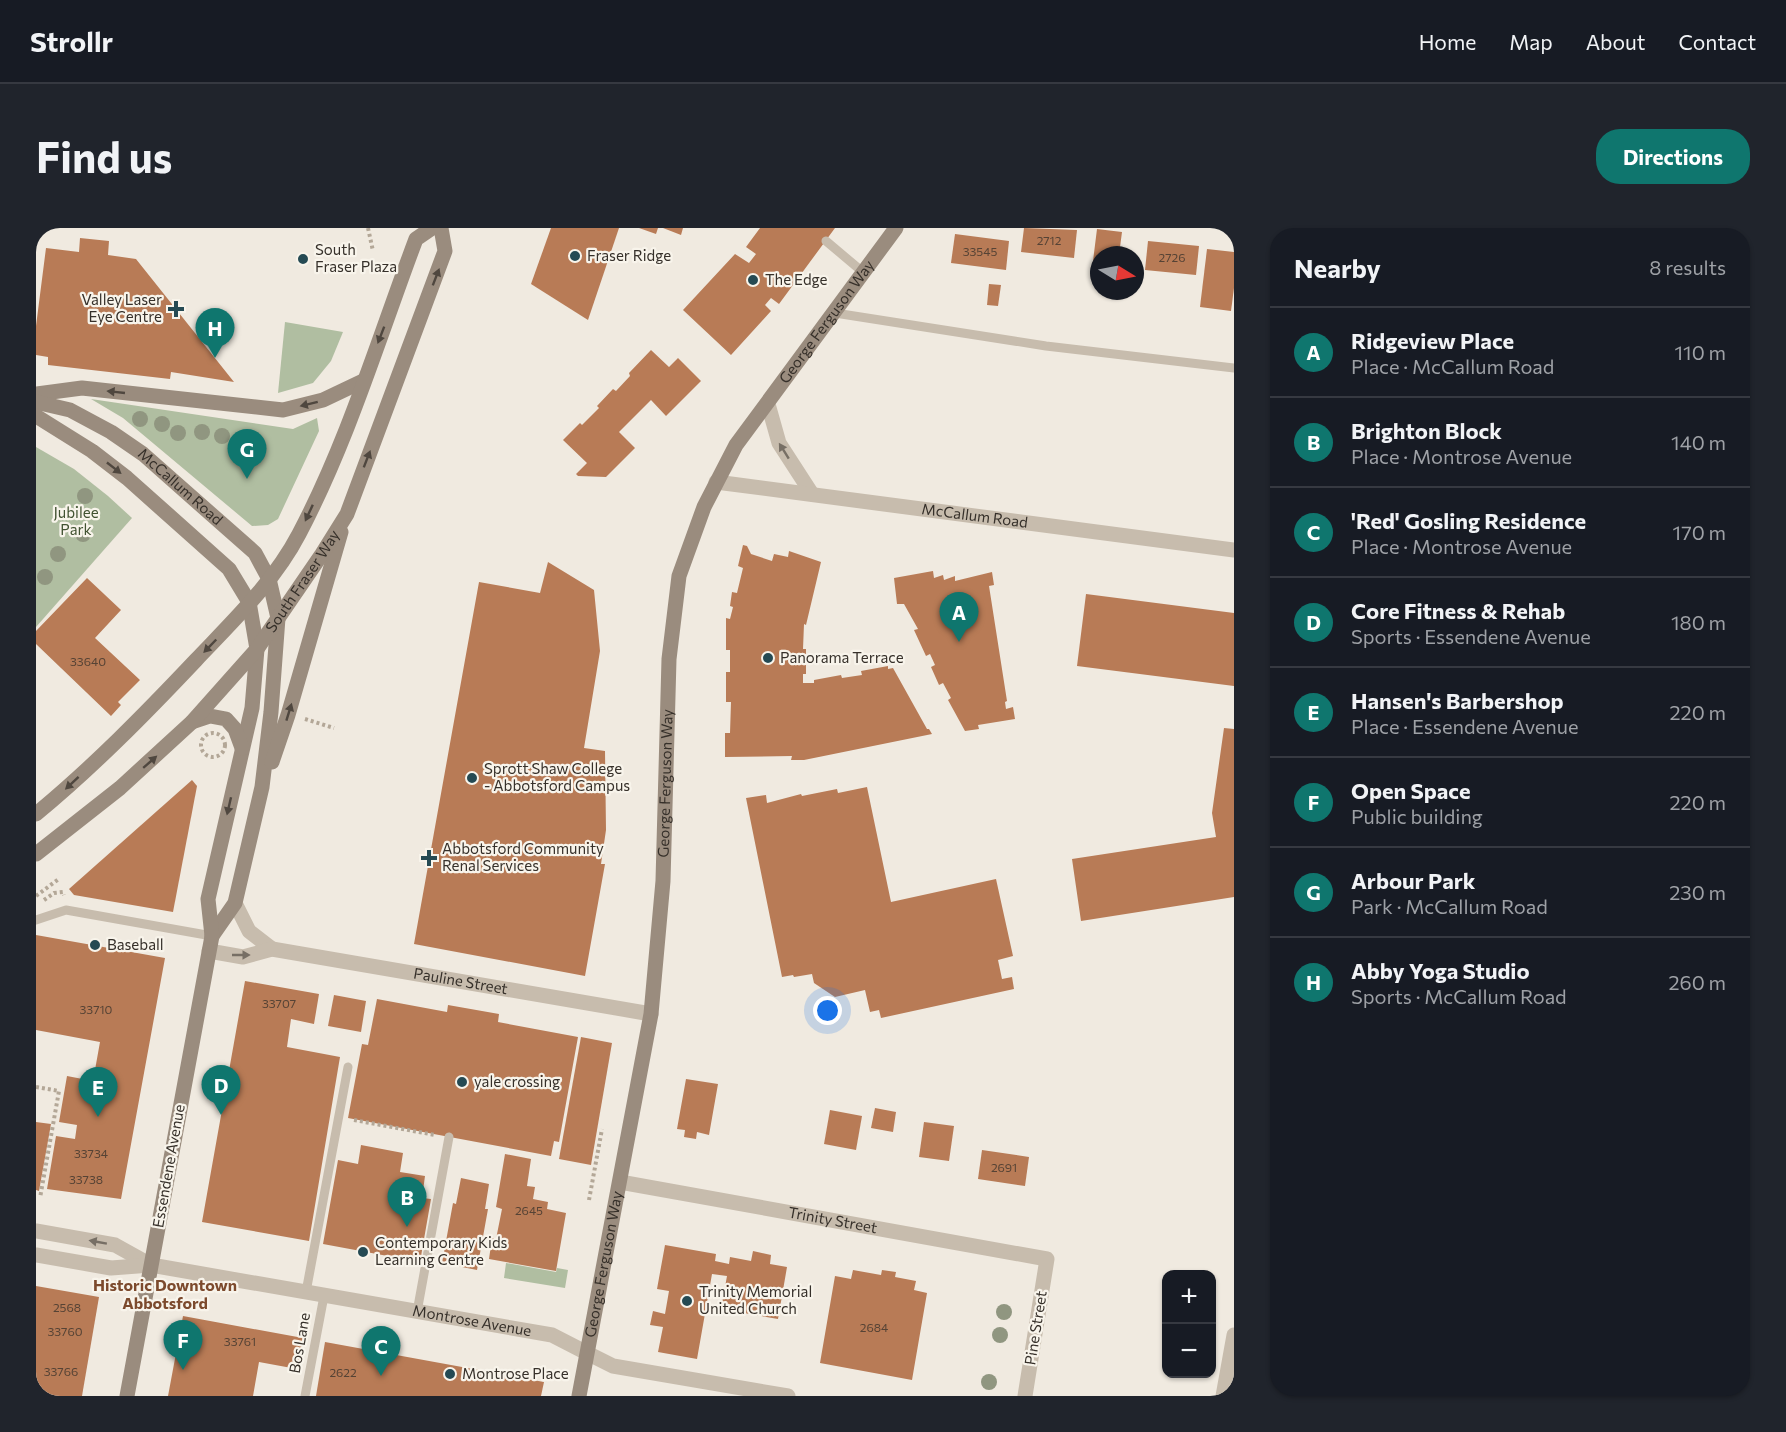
<!DOCTYPE html>
<html lang="en">
<head>
<meta charset="utf-8">
<style>
  :root { --surface:#171b24; --page:#20242c; --text:#f1f3f6; --muted:#9ea1a6; --line:#363941; --accent:#0f766e }
  body { margin:0; font-family:Commissioner,sans-serif; background:var(--page); color:var(--text) }
  .controls { position:absolute; right:18px; bottom:18px; display:grid; overflow:hidden; border-radius:12px; box-shadow:0 2px 4px #0004 }
  .controls button { width:54px; height:54px; display:grid; place-items:center; padding:0; border:0; border-bottom:2px solid var(--line); background:var(--surface); color:var(--text); font:30px sans-serif }
  .compass { position:absolute; left:1054px; top:18px; width:54px; height:54px; border-radius:50%; background:var(--surface); box-shadow:0 2px 4px #0004; rotate:100deg }
  .you { position:absolute; left:792px; top:783px; width:21px; height:21px; margin:-15px; border:4px solid #fff; border-radius:50%; background:#1a73e8; box-shadow:0 0 0 9px #1a73e833 }
  .badge { display:grid; place-items:center; width:39px; height:39px; border-radius:50%; background:var(--accent); color:#fff; font-size:20px; font-weight:700 }
  .pin { position:absolute; translate:-50% -50px; filter:drop-shadow(0 2px 3px #0008) }
  .pin::after { content:''; position:absolute; top:32px; width:21px; height:18px; background:inherit; clip-path:polygon(0 0,100% 0,50% 100%) }
  .list { margin:0; padding:0; list-style:none }
  h2 { display:flex; justify-content:space-between; align-items:center; height:78px; margin:0; padding:0 24px; font-size:26px }
  h2 small { font-size:20px; font-weight:400; color:var(--muted) }
  .list li { display:grid; grid-template-columns:39px 1fr auto; gap:18px; align-items:center; box-sizing:border-box; height:90px; padding:0 24px; border-top:2px solid var(--line) }
  .list b { display:block; font-size:22px; white-space:nowrap }
  .list p { margin:0; font-size:20px; white-space:nowrap; color:var(--muted) }
  .list em { font-size:20px; font-style:normal; color:var(--muted) }
  .map { position:relative; flex:none; width:1198px; height:1168px; overflow:hidden; border-radius:24px }
  header { display:flex; align-items:center; gap:36px; box-sizing:border-box; height:84px; padding:0 30px; background:var(--surface); border-bottom:2px solid var(--line) }
  header strong { font-size:28px }
  nav { display:flex; gap:33px; margin-inline-start:auto; font-size:21px }
  .intro { display:flex; align-items:center; justify-content:space-between; box-sizing:border-box; height:144px; padding:0 36px }
  h1 { margin:0; font-size:42px }
  .button { padding:15px 27px; border-radius:24px; background:var(--accent); color:#fff; font-size:21px; font-weight:700 }
  main { display:flex; gap:36px; padding:0 36px }
  aside { flex:1; background:var(--surface); border-radius:24px; box-shadow:0 2px 4px #0004 }
  .map>svg:first-child { display:block }
  .green { fill:#b0bea1 }
  .building { fill:#b87b56 }
  .lines { fill:none; stroke-linecap:round; stroke-linejoin:round }
  .path { stroke:#b3a797; stroke-width:4; stroke-dasharray:3 3; stroke-linecap:butt }
  .service { stroke:#c7bcad; stroke-width:9 }
  .minor { stroke:#c7bcad; stroke-width:15 }
  .tertiary { stroke:#c7bcad; stroke-width:15 }
  .secondary { stroke:#9a8c7e; stroke-width:15 }
  .tree { fill:#909680 }
  .oneway { fill:#4f473f }
  .oneway2 { fill:#776f65 }
  .poi-dot { fill:#254a53; stroke:#f8f4eb; stroke-width:2 }
  .labels { text-anchor:middle; stroke-width:4.5; stroke-linejoin:round; paint-order:stroke }
  .number-label { font-size:12px; fill:#564335 }
  .poi-label { font-size:15px; fill:#36302a; stroke:#f8f4eb; text-anchor:start }
  .street-label { font-size:15px; fill:#36302a; stroke:#f8f4eb }
  .park-label { font-size:15px; fill:#415231; stroke:#f8f4eb }
  .neighbourhood-label { font-size:16px; font-weight:bold; fill:#7c4a2d; stroke:#f8f4eb }
</style>
</head>
<body>
<header>
<strong>Strollr</strong>
<nav><a>Home</a><a>Map</a><a>About</a><a>Contact</a></nav>
</header>
<div class="intro"><h1>Find us</h1><a class="button">Directions</a></div>
<main>
<div class="map">
<svg width="1198" height="1168" viewBox="0 0 1198 1168">
  <rect width="100%" height="100%" fill="#f0eae0"/>
  <!-- green -->
  <g class="green">
    <polygon points="249,94 307,104 295,133 277,155 242,165"/>
    <polygon points="55,171 257,201 281,190 283,203 242,291 232,297 216,298 87,190"/>
    <polygon points="0,219 38,241 72,268 96,290 0,399"/>
    <polygon points="470,1035 520,1044 521,1040 532,1042 529,1060 468,1050"/>
  </g>
  <!-- building -->
  <g class="building">
    <polygon points="515,0 583,0 552,92 495,56"/>
    <polygon points="603,0 622,0 620,6"/>
    <polygon points="627,0 647,0 645,7"/>
    <polygon points="724,0 799,0 743,76 735,70 729,77 735,83 695,127 647,82 699,26 713,35 720,26 710,19"/>
    <polygon points="988,0 1041,2 1038,30 985,24"/>
    <polygon points="1061,1 1086,4 1083,27 1063,27 1063,42 1056,41"/>
    <polygon points="919,6 973,13 970,42 915,35"/>
    <polygon points="44,10 73,13 72,27 100,31 198,154 135,144 134,151 12,137 12,129 0,127 0,98 10,20 43,24"/>
    <polygon points="1112,13 1163,18 1160,47 1109,42"/>
    <polygon points="1171,21 1198,24 1198,60 1195,83 1164,79"/>
    <polygon points="953,56 965,57 962,78 951,77"/>
    <polygon points="615,122 633,139 642,130 665,153 630,188 615,172 583,204 599,220 570,249 542,248 540,246 551,235 527,212 544,195 546,197 563,180 561,178 577,161 580,163 594,148 593,145"/>
    <polygon points="707,317 711,318 715,326 736,333 738,326 752,329 753,323 785,334 770,397 768,396 767,421 770,421 770,446 767,446 767,455 778,455 778,452 805,447 806,450 826,447 825,443 852,438 852,441 857,440 891,501 893,501 896,506 768,532 755,532 756,528 689,529 689,505 694,505 695,474 690,474 690,444 694,444 694,422 690,422 690,390 694,391 697,379 694,378 696,364 701,365 707,340 702,338"/>
    <polygon points="512,334 558,362 564,423 548,520 569,523 570,602 565,636 569,636 549,748 378,716 443,354 504,365"/>
    <polygon points="897,343 898,350 907,347 908,352 919,348 919,353 956,344 958,357 953,358 971,473 969,474 970,481 977,479 979,491 942,497 943,501 929,503 912,472 915,470 907,455 903,457 895,439 899,437 894,426 890,428 878,402 882,401 868,376 861,376 858,350"/>
    <polygon points="51,350 85,382 59,410 104,452 82,474 85,477 75,488 0,416 0,403"/>
    <polygon points="1050,366 1198,385 1198,458 1041,438"/>
    <polygon points="1188,500 1198,501 1198,669 1045,693 1036,631 1180,609 1176,585"/>
    <polygon points="156,552 161,558 137,684 38,667 33,661"/>
    <polygon points="831,559 855,674 960,651 977,728 962,732 966,751 976,749 978,761 845,790 843,782 834,784 829,762 799,769 778,755 776,746 758,749 757,747 746,749 710,570 730,567 731,575 765,566 766,568 801,561 802,565"/>
    <polygon points="0,707 129,730 85,971 11,961 20,908 39,911 41,897 23,894 31,848 57,853 64,814 0,802"/>
    <polygon points="209,753 283,766 278,796 255,791 251,819 304,829 273,1013 166,994"/>
    <polygon points="298,767 330,773 325,804 292,798"/>
    <polygon points="341,771 411,784 412,777 463,786 462,794 542,809 523,914 518,913 515,928 312,890 326,816 332,817"/>
    <polygon points="545,809 576,815 555,937 523,931"/>
    <polygon points="650,851 682,856 673,907 661,904 660,911 648,909 649,902 641,901"/>
    <polygon points="839,880 860,884 857,904 835,900"/>
    <polygon points="794,882 826,888 820,922 788,916"/>
    <polygon points="0,894 15,896 3,963 0,962"/>
    <polygon points="888,894 918,898 913,933 883,929"/>
    <polygon points="325,917 367,925 364,944 389,948 386,970 395,971 384,1034 287,1016 302,932 322,936"/>
    <polygon points="946,922 993,929 989,958 942,951"/>
    <polygon points="469,926 495,931 491,958 499,959 497,971 512,974 511,981 530,985 520,1043 453,1031 456,1010 460,1011 466,981 460,979"/>
    <polygon points="425,950 453,956 449,981 452,981 441,1042 406,1035 417,975 420,976"/>
    <polygon points="629,1017 680,1026 679,1033 693,1036 694,1029 715,1033 717,1023 735,1027 734,1036 751,1039 742,1091 685,1081 691,1048 676,1046 661,1131 622,1124 627,1099 614,1097 617,1083 629,1086 633,1063 621,1061"/>
    <polygon points="817,1042 845,1047 846,1042 860,1044 859,1049 880,1053 878,1062 891,1065 876,1152 784,1135 799,1048 815,1051"/>
    <polygon points="0,1058 63,1069 46,1168 0,1168"/>
    <polygon points="147,1088 267,1110 261,1141 223,1134 217,1168 132,1168"/>
    <polygon points="289,1114 508,1154 505,1168 280,1168"/>
  </g>
  <g class="lines">
    <!-- path -->
    <g class="path">
      <polyline points="332,0 337,23"/>
      <polyline points="269,491 298,500"/>
      <circle cx="177" cy="517" r="12"/>
      <polyline points="0,668 24,650"/>
      <polyline points="8,672 18,665 27,664 28,667"/>
      <polyline points="0,859 23,863 4,970"/>
      <polyline points="318,892 399,907"/>
      <polyline points="553,972 566,901"/>
    </g>
    <!-- service -->
    <g class="service">
      <polyline points="790,13 828,45"/>
      <polyline points="799,85 1010,118 1198,140"/>
      <polyline points="0,692 30,682 176,708"/>
      <polyline points="270,1064 312,839"/>
      <polyline points="381,1084 413,909"/>
      <polyline points="269,1168 288,1068"/>
    </g>
    <!-- minor -->
    <g class="minor">
      <polyline points="199,675 213,703 236,721"/>
      <path id="s1" d="M173 723 207 729 236 721 615 786"/>
      <path id="s2" d="M584 954 1011 1031 989 1168"/>
      <polyline points="551,1125 577,1138 752,1168"/>
      <polyline points="1187,1168 1198,1107"/>
    </g>
    <!-- tertiary -->
    <g class="tertiary">
      <polyline points="732,176 743,215 776,266"/>
      <path id="s3" d="M680 254 1198 322"/>
      <polyline points="0,1003 79,1017 115,1037"/>
      <path id="s4" d="M0 1027 75 1040 115 1037 516 1107 551 1125"/>
    </g>
    <!-- secondary -->
    <g class="secondary">
      <polyline points="0,166 46,160 247,182 287,172 327,153"/>
      <path id="s5" d="M0 174 34 182 75 204 107 226 219 325 233 351 242 390 235 484 226 559 199 675 176 708"/>
      <polyline points="0,188 56,223 91,250 193,341 213,374 221,421 216,480 172,671 176,708 91,1168"/>
      <polyline points="156,494 174,488 190,491 199,501 206,520"/>
      <polyline points="236,534 252,487 305,304"/>
      <path d="M0 586C57 539 109 486 160 432 197 393 238 354 263 306 312 213 343 109 380 11L396 0"/>
      <path id="s6" d="M0 626 84 560 156 494 221 421 286 326 311 286 409 23 405 0"/>
      <path id="s7" d="M543 1168 615 786 627 653 633 431 643 348 668 279 700 217 860 0"/>
    </g>
  </g>
  <!-- trees -->
  <g class="tree">
    <circle cx="104" cy="191" r="8"/>
    <circle cx="126" cy="196" r="8"/>
    <circle cx="166" cy="204" r="8"/>
    <circle cx="142" cy="205" r="8"/>
    <circle cx="186" cy="208" r="8"/>
    <circle cx="207" cy="214" r="8"/>
    <circle cx="49" cy="268" r="8"/>
    <circle cx="47" cy="306" r="8"/>
    <circle cx="22" cy="326" r="8"/>
    <circle cx="9" cy="349" r="8"/>
    <circle cx="968" cy="1084" r="8"/>
    <circle cx="964" cy="1107" r="8"/>
    <circle cx="953" cy="1154" r="8"/>
  </g>
  <!-- one-way arrows -->
  <defs><path id="oneway-solid" d="M-6-.8H1V-3.2L6.5 0L1 3.2V.8H-6Z" transform="scale(1.5)"/></defs>
  <g class="oneway">
    <use href="#oneway-solid" transform="translate(400 49) rotate(-69)"/>
    <use href="#oneway-solid" transform="translate(345 107) rotate(111)"/>
    <use href="#oneway-solid" transform="translate(80 164) rotate(-174)"/>
    <use href="#oneway-solid" transform="translate(273 176) rotate(166)"/>
    <use href="#oneway-solid" transform="translate(331 231) rotate(-69)"/>
    <use href="#oneway-solid" transform="translate(78 240) rotate(38)"/>
    <use href="#oneway-solid" transform="translate(273 285) rotate(115)"/>
    <use href="#oneway-solid" transform="translate(174 418) rotate(134)"/>
    <use href="#oneway-solid" transform="translate(253 484) rotate(-73)"/>
    <use href="#oneway-solid" transform="translate(114 534) rotate(-41)"/>
    <use href="#oneway-solid" transform="translate(36 555) rotate(137)"/>
    <use href="#oneway-solid" transform="translate(193 578) rotate(103)"/>
  </g>
  <g class="oneway2">
    <use href="#oneway-solid" transform="translate(748 223) rotate(-122)"/>
    <use href="#oneway-solid" transform="translate(205 727)"/>
    <use href="#oneway-solid" transform="translate(62 1014) rotate(-170)"/>
  </g>
  <!-- markers -->
  <g class="poi-dot">
    <circle cx="539" cy="28" r="6"/>
    <circle cx="267" cy="31" r="6"/>
    <circle cx="717" cy="52" r="6"/>
    <path d="M137 72h6v6h6v6h-6v6h-6v-6h-6v-6h6z"/>
    <circle cx="732" cy="430" r="6"/>
    <circle cx="436" cy="550" r="6"/>
    <path d="M390 621h6v6h6v6h-6v6h-6v-6h-6v-6h6z"/>
    <circle cx="59" cy="717" r="6"/>
    <circle cx="426" cy="854" r="6"/>
    <circle cx="327" cy="1024" r="6"/>
    <circle cx="651" cy="1073" r="6"/>
    <circle cx="414" cy="1146" r="6"/>
  </g>
  <g class="labels">
    <!-- number labels -->
    <g class="number-label">
      <text x="1013" y="17">2712</text>
      <text x="944" y="28">33545</text>
      <text x="1136" y="34">2726</text>
      <text x="52" y="438">33640</text>
      <text x="243" y="780">33707</text>
      <text x="60" y="786">33710</text>
      <text x="55" y="930">33734</text>
      <text x="968" y="944">2691</text>
      <text x="50" y="956">33738</text>
      <text x="493" y="987">2645</text>
      <text x="31" y="1084">2568</text>
      <text x="838" y="1104">2684</text>
      <text x="29" y="1108">33760</text>
      <text x="204" y="1118">33761</text>
      <text x="25" y="1148">33766</text>
      <text x="307" y="1149">2622</text>
    </g>
    <!-- poi labels -->
    <g class="poi-label">
      <text x="279" y="27">South<tspan x="279" dy="17">Fraser Plaza</tspan></text>
      <text x="551" y="33">Fraser Ridge</text>
      <text x="729" y="57">The Edge</text>
      <text x="126" y="77" text-anchor="end">Valley Laser<tspan x="126" dy="17">Eye Centre</tspan></text>
      <text x="744" y="435">Panorama Terrace</text>
      <text x="448" y="546">Sprott Shaw College<tspan x="448" dy="17">- Abbotsford Campus</tspan></text>
      <text x="406" y="626">Abbotsford Community<tspan x="406" dy="17">Renal Services</tspan></text>
      <text x="71" y="722">Baseball</text>
      <text x="438" y="859">yale crossing</text>
      <text x="339" y="1020">Contemporary Kids<tspan x="339" dy="17">Learning Centre</tspan></text>
      <text x="663" y="1069">Trinity Memorial<tspan x="663" dy="17">United Church</tspan></text>
      <text x="426" y="1151">Montrose Place</text>
    </g>
    <!-- street labels -->
    <g class="street-label">
      <text dy="5" stroke="none"><textPath href="#s7" startOffset="1124">George Ferguson Way</textPath></text>
      <text dy="5" stroke="none"><textPath href="#s5" startOffset="170">McCallum Road</textPath></text>
      <text dy="5" stroke="none"><textPath href="#s3" startOffset="261">McCallum Road</textPath></text>
      <text dy="5" stroke="none"><textPath href="#s6" startOffset="384">South Fraser Way</textPath></text>
      <text dy="5" stroke="none"><textPath href="#s7" startOffset="620">George Ferguson Way</textPath></text>
      <text dy="5" stroke="none"><textPath href="#s1" startOffset="256">Pauline Street</textPath></text>
      <text transform="translate(133 938) rotate(-80)" y="5">Essendene Avenue</text>
      <text dy="5" stroke="none"><textPath href="#s2" startOffset="216">Trinity Street</textPath></text>
      <text dy="5" stroke="none"><textPath href="#s7" startOffset="134">George Ferguson Way</textPath></text>
      <text dy="5" stroke="none"><textPath href="#s4" startOffset="442">Montrose Avenue</textPath></text>
      <text transform="translate(1000 1100) rotate(-81)" y="5">Pine Street</text>
      <text transform="translate(264 1115) rotate(-80)" y="5">Bos Lane</text>
    </g>
    <!-- park labels -->
    <g class="park-label">
      <text x="40" y="290">Jubilee<tspan x="40" dy="17">Park</tspan></text>
    </g>
    <!-- neighbourhood labels -->
    <g class="neighbourhood-label">
      <text x="129" y="1063">Historic Downtown<tspan x="129" dy="18">Abbotsford</tspan></text>
    </g>
  </g>
</svg>
<div class="controls">
<button>+</button>
<button>−</button>
</div>
<svg class="compass" viewBox="-18 -18 36 36"><path d="M0-13l5 13h-10z" fill="#e53935"/><path d="M0 13l5-13h-10z" fill="#9ea1a6"/></svg>
<div class="you"></div>
<div class="pin badge" style="left:923px;top:414px">A</div>
<div class="pin badge" style="left:371px;top:999px">B</div>
<div class="pin badge" style="left:345px;top:1148px">C</div>
<div class="pin badge" style="left:185px;top:887px">D</div>
<div class="pin badge" style="left:62px;top:889px">E</div>
<div class="pin badge" style="left:147px;top:1142px">F</div>
<div class="pin badge" style="left:211px;top:251px">G</div>
<div class="pin badge" style="left:179px;top:130px">H</div>
</div>
<aside>
<h2>Nearby<small>8 results</small></h2>
<ul class="list">
<li><span class="badge">A</span><div><b>Ridgeview Place</b><p>Place · McCallum Road</p></div><em>110 m</em></li>
<li><span class="badge">B</span><div><b>Brighton Block</b><p>Place · Montrose Avenue</p></div><em>140 m</em></li>
<li><span class="badge">C</span><div><b>'Red' Gosling Residence</b><p>Place · Montrose Avenue</p></div><em>170 m</em></li>
<li><span class="badge">D</span><div><b>Core Fitness &amp; Rehab</b><p>Sports · Essendene Avenue</p></div><em>180 m</em></li>
<li><span class="badge">E</span><div><b>Hansen's Barbershop</b><p>Place · Essendene Avenue</p></div><em>220 m</em></li>
<li><span class="badge">F</span><div><b>Open Space</b><p>Public building</p></div><em>220 m</em></li>
<li><span class="badge">G</span><div><b>Arbour Park</b><p>Park · McCallum Road</p></div><em>230 m</em></li>
<li><span class="badge">H</span><div><b>Abby Yoga Studio</b><p>Sports · McCallum Road</p></div><em>260 m</em></li>
</ul>
</aside>
</main>
</body>
</html>
